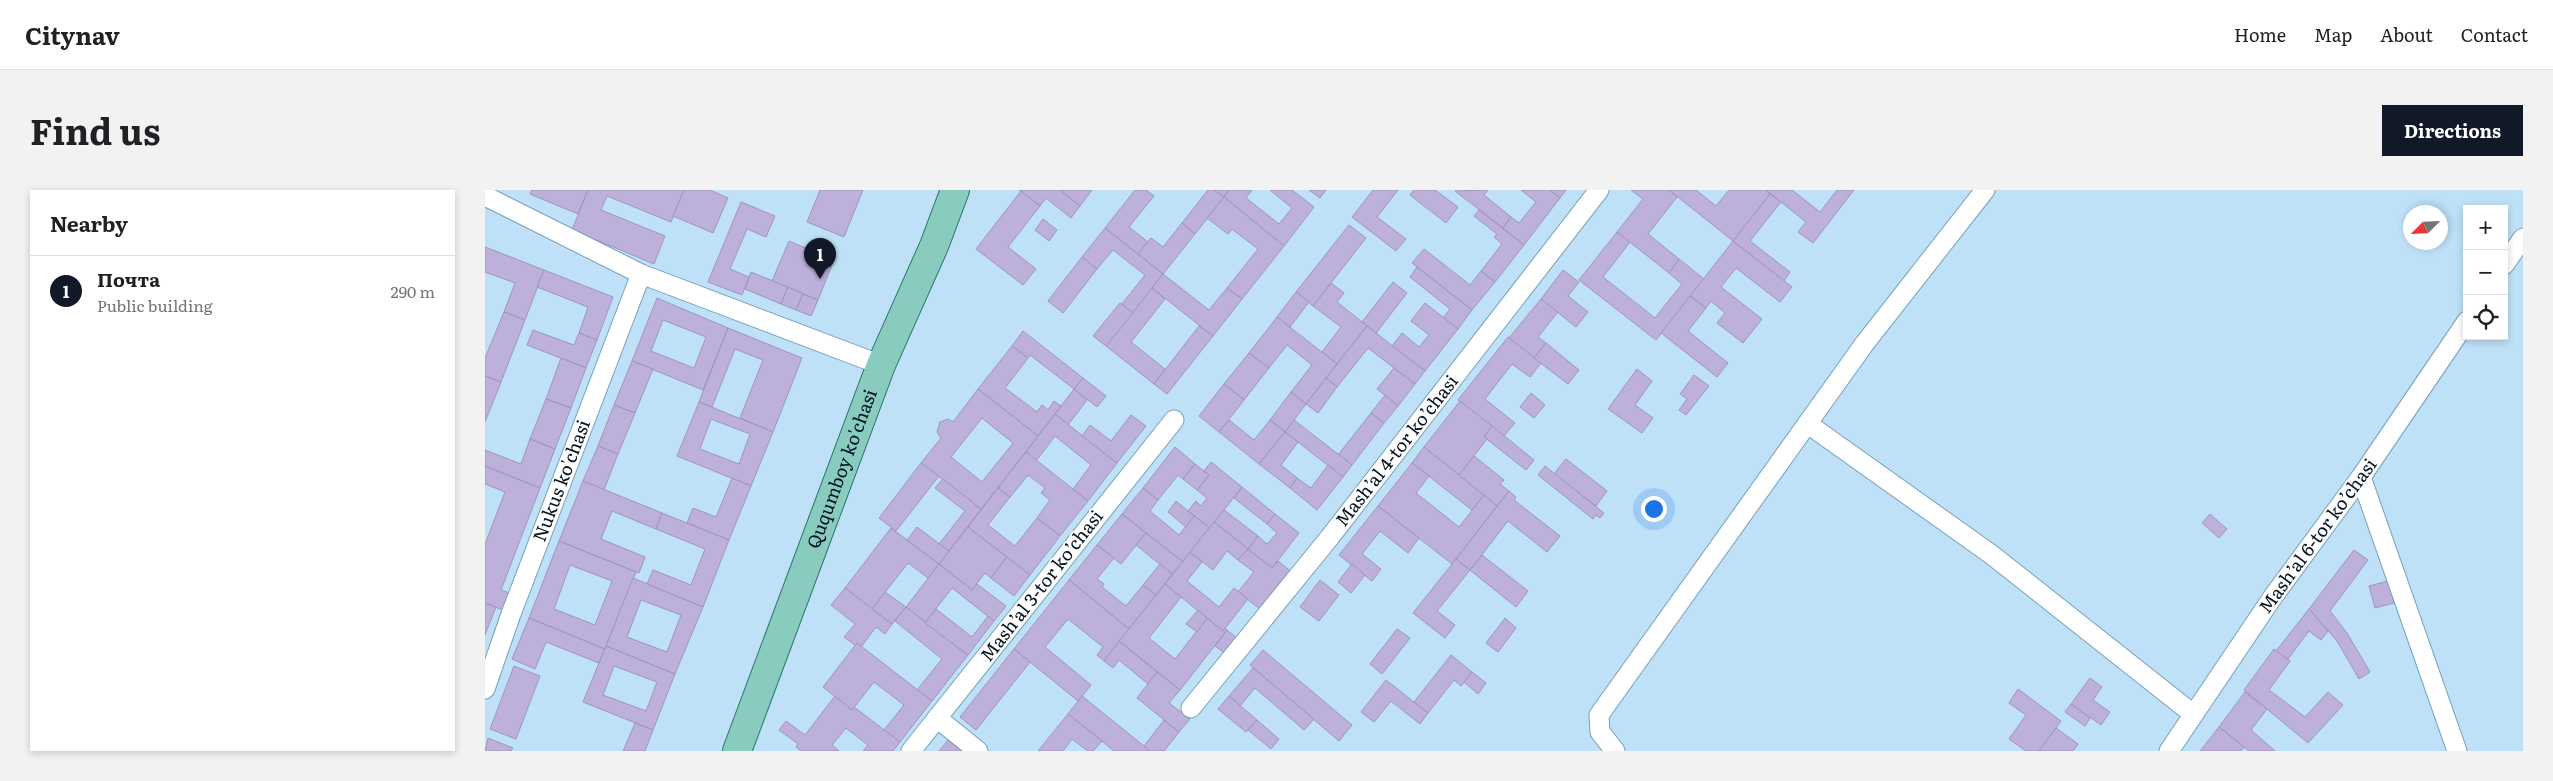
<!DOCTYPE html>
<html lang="en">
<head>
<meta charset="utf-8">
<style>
  :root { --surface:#fff; --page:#f2f2f2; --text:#202124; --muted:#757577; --line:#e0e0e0; --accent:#111827 }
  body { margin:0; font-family:Literata,serif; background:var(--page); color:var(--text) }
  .controls { position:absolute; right:15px; top:15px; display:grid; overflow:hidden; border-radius:0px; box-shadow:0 2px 8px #0003 }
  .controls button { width:45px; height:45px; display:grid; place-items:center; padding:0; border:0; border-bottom:1px solid var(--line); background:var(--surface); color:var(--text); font:25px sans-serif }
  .compass { position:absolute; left:1918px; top:15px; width:45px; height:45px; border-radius:50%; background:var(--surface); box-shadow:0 2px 8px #0003; rotate:246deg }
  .you { position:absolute; left:1168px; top:318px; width:18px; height:18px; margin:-12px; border:4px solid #fff; border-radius:50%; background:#1a73e8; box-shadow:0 0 0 8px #1a73e833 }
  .badge { display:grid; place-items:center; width:32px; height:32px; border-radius:50%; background:var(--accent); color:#fff; font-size:16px; font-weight:700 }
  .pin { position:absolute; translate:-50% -41px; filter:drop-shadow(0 1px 2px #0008) }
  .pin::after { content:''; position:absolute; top:26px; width:18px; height:15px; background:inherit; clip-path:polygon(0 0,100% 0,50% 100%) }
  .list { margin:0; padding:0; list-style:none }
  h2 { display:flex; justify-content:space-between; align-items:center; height:65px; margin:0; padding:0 20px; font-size:21px }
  h2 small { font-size:16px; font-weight:400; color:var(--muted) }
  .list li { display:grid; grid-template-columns:32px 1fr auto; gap:15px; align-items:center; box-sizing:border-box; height:70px; padding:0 20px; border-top:1px solid var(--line) }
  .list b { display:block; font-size:19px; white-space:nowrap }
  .list p { margin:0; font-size:16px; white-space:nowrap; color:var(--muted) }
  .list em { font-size:16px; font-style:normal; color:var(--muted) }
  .icon { flex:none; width:28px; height:28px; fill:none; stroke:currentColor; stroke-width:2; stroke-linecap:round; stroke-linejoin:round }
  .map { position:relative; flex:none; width:2038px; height:561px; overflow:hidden; border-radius:0px }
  header { display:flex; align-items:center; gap:30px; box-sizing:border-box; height:70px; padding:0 25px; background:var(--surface); border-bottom:1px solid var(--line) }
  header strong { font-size:24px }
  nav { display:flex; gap:28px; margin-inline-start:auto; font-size:18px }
  .intro { display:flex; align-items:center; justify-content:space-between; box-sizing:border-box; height:120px; padding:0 30px }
  h1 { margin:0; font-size:35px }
  .button { padding:12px 22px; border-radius:0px; background:var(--accent); color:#fff; font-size:18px; font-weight:700 }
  main { display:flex; gap:30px; padding:0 30px }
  aside { flex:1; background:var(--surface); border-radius:0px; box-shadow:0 2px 8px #0003 }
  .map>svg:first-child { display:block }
  .building { fill:#bdb1dc; stroke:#a094bd; fill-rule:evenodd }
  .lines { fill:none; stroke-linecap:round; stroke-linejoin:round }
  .minor-casing { stroke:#76a0bc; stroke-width:21 }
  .primary-casing { stroke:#27766b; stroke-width:30 }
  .minor { stroke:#fff; stroke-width:19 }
  .primary { stroke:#89ccbf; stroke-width:28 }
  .labels { text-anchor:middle; stroke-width:4; stroke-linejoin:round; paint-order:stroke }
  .street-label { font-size:18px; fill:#05141f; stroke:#fcfcfc }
</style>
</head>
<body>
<header>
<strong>Citynav</strong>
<nav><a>Home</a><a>Map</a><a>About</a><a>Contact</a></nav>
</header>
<div class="intro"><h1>Find us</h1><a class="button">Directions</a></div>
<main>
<aside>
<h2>Nearby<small></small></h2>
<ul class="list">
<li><span class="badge">1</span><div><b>Почта</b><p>Public building</p></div><em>290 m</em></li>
</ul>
</aside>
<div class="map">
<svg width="2038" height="561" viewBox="0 0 2038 561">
  <rect width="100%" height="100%" fill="#bee1f8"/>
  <!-- building -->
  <g class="building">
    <polygon points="47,0 103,0 93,24 45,4"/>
    <polygon points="103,0 199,0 186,32 122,6 116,20 180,46 169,74 87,40"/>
    <polygon points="199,0 225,0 243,8 228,43 188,26"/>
    <polygon points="335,0 378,0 359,47 322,32"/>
    <polygon points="534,0 575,0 595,16 586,28 561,8 555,16"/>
    <polygon points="575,0 607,0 595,16"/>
    <polygon points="650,0 661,0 669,6 644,37 663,52 653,64 620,38"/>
    <polygon points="723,0 729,0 739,7 710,44 697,33"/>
    <polygon points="729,0 744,0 739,7"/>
    <polygon points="744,0 767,0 761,8 794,34 807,18 785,0 807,0 829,17 799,56 739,7"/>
    <polygon points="824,0 841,0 835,8"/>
    <polygon points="888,0 913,0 892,27 921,49 911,61 867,27"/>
    <polygon points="929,0 950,0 973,17 961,33 925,5"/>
    <polygon points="1003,0 999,5 1026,27 1018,38 970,1"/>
    <polygon points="1036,0 1065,0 1075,8 1039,55 1018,38 1026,27 1034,33 1051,12"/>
    <polygon points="1065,0 1081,0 1075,8"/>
    <polygon points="1146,0 1184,0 1192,7 1163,44 1194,69 1184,83 1132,42 1158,9"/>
    <polygon points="1184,0 1211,0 1231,16 1244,0 1281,0 1285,4 1248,51"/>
    <polygon points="1281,0 1307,0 1335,22 1352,0 1369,0 1328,53 1313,42 1321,32"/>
    <polygon points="536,1 555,16 523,57 551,79 538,95 491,59"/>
    <polygon points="1285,4 1296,12 1265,51 1305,82 1299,91 1248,51"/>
    <polygon points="739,7 799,56 757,109 742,98 773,59 747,39 743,44 722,28"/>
    <polygon points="256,12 290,26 281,47 262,39 245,79 264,87 257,105 223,92"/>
    <polygon points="994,20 1039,55 1010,92 996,81 1017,54 1009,47 1012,44 989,26"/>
    <polygon points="558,29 572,40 564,51 550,40"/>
    <polygon points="697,33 710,44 678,84 653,64 666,48 678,57"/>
    <polygon points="864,35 881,48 828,116 811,102"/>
    <polygon points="620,38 678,84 648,123 637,114 660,85 628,60 612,79 597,67"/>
    <polygon points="1132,42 1145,52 1118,87 1170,128 1197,94 1184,83 1194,69 1219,89 1171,150 1094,90"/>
    <polygon points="304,51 349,70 333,110 287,91"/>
    <polygon points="1248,51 1307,97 1295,112 1251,78 1236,97 1277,129 1258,153 1232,133 1240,123 1226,111 1221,118 1205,106"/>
    <polygon points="0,57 59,80 40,130 19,122 30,93 0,82"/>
    <polygon points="939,59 985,95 996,81 1010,92 987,120 927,73"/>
    <polygon points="597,67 612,79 578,123 563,111"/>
    <polygon points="932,77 987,120 973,139 958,128 965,119 925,87"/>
    <polygon points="59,80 128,107 112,150 94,143 103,117 52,97"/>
    <polygon points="1078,80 1094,92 1083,106 1103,122 1091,137 1056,109"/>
    <polygon points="266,82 303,97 296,114 260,99"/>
    <polygon points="678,84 724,120 742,98 757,109 728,146 667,98"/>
    <polygon points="908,92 922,103 891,143 877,132"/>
    <polygon points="846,93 859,103 852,112 882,136 852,174 837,162 856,137 828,116"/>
    <polygon points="303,97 318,104 311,120 296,114"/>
    <polygon points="667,98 680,109 646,152 680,179 669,194 621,156"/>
    <polygon points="811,102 824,112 805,137 792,127"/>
    <polygon points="318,104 333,110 326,126 311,120"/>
    <polygon points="1205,106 1221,118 1203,141 1243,173 1232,187 1176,143"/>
    <path d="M172 108 243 138 218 200 147 171ZM178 130 221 147 209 178 166 161Z"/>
    <polygon points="1056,109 1073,122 1053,147 1061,153 1049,168 1024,148"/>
    <polygon points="635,113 648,123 621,156 608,146"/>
    <polygon points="940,113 973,139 940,181 907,156 917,143 934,157 944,145 926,131"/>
    <polygon points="19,122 40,130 16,192 0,186 0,168"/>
    <polygon points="792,127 852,174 821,214 806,202 827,175 802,155 784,178 764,163"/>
    <polygon points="714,136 728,146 682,204 669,194"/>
    <polygon points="882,136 940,181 930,194 883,158 852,197 841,188"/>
    <polygon points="243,138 317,168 288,242 255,228 278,170 250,159 227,217 214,212"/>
    <polygon points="48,140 89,155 94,143 112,150 101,178 42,155"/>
    <polygon points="538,141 598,188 589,199 545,165 543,168 527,156"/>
    <polygon points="1023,147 1056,173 1045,187 1027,174 1000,209 1030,233 1019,246 973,210"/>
    <polygon points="1061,153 1094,180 1083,194 1049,168"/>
    <polygon points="527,156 543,168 520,198 552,222 557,215 563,220 569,211 576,216 553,246 493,199"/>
    <polygon points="764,163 784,178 759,210 739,194"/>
    <polygon points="76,168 101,178 86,218 61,209"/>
    <polygon points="147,171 168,179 150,223 129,215"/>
    <polygon points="909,178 930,194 913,216 892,199"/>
    <polygon points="1152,179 1167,191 1150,215 1168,228 1157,243 1123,219"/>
    <polygon points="1209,185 1224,196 1201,225 1194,220 1202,209 1195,204"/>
    <polygon points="0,186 16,192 0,232"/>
    <polygon points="598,188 621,206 612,217 589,199"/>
    <polygon points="841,188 852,197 833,223 821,214"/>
    <polygon points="739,194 759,210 734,242 714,226"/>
    <path d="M493 199 553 246 496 319 436 273 456 248 452 242 455 232 463 229 468 232ZM497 228 528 253 497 292 466 267Z"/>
    <polygon points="589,199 602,210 583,235 570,224"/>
    <polygon points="806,202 821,214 800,242 785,230"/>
    <polygon points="1046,203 1060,215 1049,228 1035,217"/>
    <polygon points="900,205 913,216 899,233 886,223"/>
    <polygon points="61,209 86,218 70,259 45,249"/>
    <polygon points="975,211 1007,236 999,247 1002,249 974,285 939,257"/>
    <path d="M214 212 288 242 266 296 192 266ZM226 229 265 244 254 274 215 259Z"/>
    <polygon points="129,215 150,223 133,264 113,256"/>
    <polygon points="886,223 899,233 867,275 853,265"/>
    <polygon points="570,224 632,273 603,311 588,299 606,275 570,246 551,271 541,262"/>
    <polygon points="646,225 661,236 632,273 597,246 605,235 626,251"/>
    <polygon points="744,230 769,250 785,230 800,242 774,274 734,242"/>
    <polygon points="809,230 867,275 858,287 800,242"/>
    <polygon points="1007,236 1049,270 1041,280 999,247"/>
    <polygon points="800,242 813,252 796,275 812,288 805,298 774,274"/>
    <polygon points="45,249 70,259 55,298 0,276 0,260 36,274"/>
    <polygon points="113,256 133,264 119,300 98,291"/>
    <polygon points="690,257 710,274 698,289 693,285 673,310 658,298"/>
    <polygon points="939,257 999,305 987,320 927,273"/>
    <polygon points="541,262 603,311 575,346 552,328 565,310 556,303 560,298 543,285 525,307 513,298"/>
    <polygon points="989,266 1019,290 1015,294 1024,301 1012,316 974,285"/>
    <polygon points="1081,269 1122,301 1111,316 1069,284"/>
    <polygon points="726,272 757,297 725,338 703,321 711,311 716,316 722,308 712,300 724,285 719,281"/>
    <polygon points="436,273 454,286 411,341 394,328"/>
    <polygon points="927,273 944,286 931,303 974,337 999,305 1012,316 967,374 893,316"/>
    <polygon points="710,274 724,285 712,300 698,289"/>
    <polygon points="843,275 858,287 832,320 805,298 812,288 826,298"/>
    <polygon points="0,276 55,298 16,400 27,404 20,421 0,413 0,354 20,302 0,294"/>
    <polygon points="1060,276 1119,323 1115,328 1111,325 1108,329 1053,285"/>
    <polygon points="247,288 266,296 244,350 202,333 208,318 231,327"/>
    <polygon points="458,289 496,319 464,361 454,354 480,321 450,298"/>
    <polygon points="98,291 177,323 171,339 127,321 116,349 160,367 154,383 74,351"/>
    <polygon points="757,297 790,324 782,334 749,308"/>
    <polygon points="513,298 525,307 503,335 530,356 552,328 575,346 545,385 483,337"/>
    <polygon points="658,298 673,310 665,321 694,345 709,326 725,338 698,372 637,324"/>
    <polygon points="1024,301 1031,307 1029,310 1075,346 1062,362 1023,331 985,380 971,369"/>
    <polygon points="691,311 709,326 701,337 683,322"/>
    <polygon points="893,316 934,348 923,363 895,341 877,364 896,379 887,391 854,365"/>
    <polygon points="739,320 773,346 763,359 729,332"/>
    <polygon points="177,323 244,350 218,417 162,394 168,380 206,395 220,359 171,339"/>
    <polygon points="637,324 661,343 636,374 612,355"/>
    <polygon points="790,324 814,343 787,378 763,359 773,346 782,354 792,343 782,334"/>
    <polygon points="1725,324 1742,339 1734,348 1717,333"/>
    <polygon points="729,332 763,359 753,370 742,361 728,380 705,362"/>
    <polygon points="432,337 464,361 454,374 422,350"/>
    <polygon points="483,337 522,367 506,388 500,383 487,400 454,374"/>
    <polygon points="406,338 454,374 443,388 423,373 387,419 360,398"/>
    <polygon points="661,343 698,372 687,384 651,355"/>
    <path d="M74 351 151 382 120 459 44 428ZM85 375 127 391 110 435 69 419Z"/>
    <polygon points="612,355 629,368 612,389 619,394 617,397 641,416 658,395 671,405 644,439 584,390"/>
    <polygon points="763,359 787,378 793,371 809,384 779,422 753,402 769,382 753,370"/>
    <polygon points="1869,360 1883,370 1845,421 1862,443 1885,482 1874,489 1852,451 1824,419"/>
    <polygon points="705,362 717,372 702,391 734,417 749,398 763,409 738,441 680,394"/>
    <polygon points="997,365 1043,401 1031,417 985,380"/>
    <polygon points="522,367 545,385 529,406 506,388"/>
    <polygon points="971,369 985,380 952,421 970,435 960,448 928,423"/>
    <polygon points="454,374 487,400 492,394 521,416 509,431 467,398 440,433 421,417"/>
    <polygon points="675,374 687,384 671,405 658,395"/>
    <polygon points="867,374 880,385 866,403 853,392"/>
    <path d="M148 388 218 417 190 484 121 456ZM156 410 196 425 182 462 142 447Z"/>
    <polygon points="584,390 644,439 619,471 612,465 618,457 583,429 560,457 606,495 593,511 529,459"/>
    <polygon points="835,390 854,405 834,431 815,417"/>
    <polygon points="1903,391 1909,413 1890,418 1884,396"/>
    <polygon points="680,394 696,407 664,448 690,469 722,428 738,441 740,438 742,440 695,500 634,451"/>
    <polygon points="360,398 407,434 400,444 391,437 376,457 372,453 370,455 359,447 370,434 346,415"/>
    <polygon points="400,402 421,417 407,434 387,419"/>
    <polygon points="0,413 11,417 0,445"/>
    <polygon points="421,417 483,465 447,511 432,500 457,469 410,431"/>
    <polygon points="451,419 487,447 503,426 509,431 483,465 440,433"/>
    <polygon points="1824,419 1843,441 1836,450 1824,441 1803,469 1791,461"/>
    <polygon points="713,420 722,428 712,442 701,434"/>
    <polygon points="44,428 120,459 114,473 61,452 50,479 27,469"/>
    <polygon points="1020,428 1031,438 1013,462 1001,453"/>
    <polygon points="912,439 925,448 897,484 885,474"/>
    <polygon points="742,440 753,449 741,464 730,456"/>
    <polygon points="634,451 672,482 663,494 634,470 628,478 619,471"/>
    <polygon points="372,453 447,511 415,552 399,540 419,515 389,492 367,520 338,497"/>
    <path d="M121 456 190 484 168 540 98 512ZM129 476 172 492 161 521 118 505Z"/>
    <polygon points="529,459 545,472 491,540 475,527"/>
    <polygon points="1789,459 1805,471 1784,500 1820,527 1843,502 1858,515 1823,553 1759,500"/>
    <polygon points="778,460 867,535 854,551 765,475"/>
    <polygon points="966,465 987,482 976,496 969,490 943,523 929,512"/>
    <polygon points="29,476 55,486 31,549 5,539"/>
    <polygon points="768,478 829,529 819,540 770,498 755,516 744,506"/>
    <polygon points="672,482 695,500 684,513 705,529 694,542 652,508"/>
    <polygon points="987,482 1001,493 993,504 979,492"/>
    <polygon points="1605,488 1617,497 1608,510 1625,522 1616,535 1586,514"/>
    <polygon points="901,490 943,523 935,534 906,511 889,532 876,522"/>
    <polygon points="1533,499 1576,531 1554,561 1541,561 1524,549 1541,525 1524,513"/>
    <polygon points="1760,502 1782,519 1766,540 1790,561 1764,561 1734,537"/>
    <polygon points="350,506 367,520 369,517 415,552 408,561 378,561 383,555 361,538 347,555 354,561 316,561 311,557 313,554 294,540 301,531 320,545"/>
    <polygon points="597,506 659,556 665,561 629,561 617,551 583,524"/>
    <polygon points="744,506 772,530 761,542 733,519"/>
    <polygon points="1586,514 1605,528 1600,536 1580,522"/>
    <polygon points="583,524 617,551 608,561 603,561 587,549 578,561 553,561"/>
    <polygon points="679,530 694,542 679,561 665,561 659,556"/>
    <polygon points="772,530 794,549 786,559 763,540"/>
    <polygon points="150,533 168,540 160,561 138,561"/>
    <polygon points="1734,537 1759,557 1756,561 1715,561"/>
    <polygon points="1571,538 1593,554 1588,561 1554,561"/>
    <polygon points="3,548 28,558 26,561 0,561"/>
    <polygon points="463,550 477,561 454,561"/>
  </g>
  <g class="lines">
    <!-- minor casing -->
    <g class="minor-casing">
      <g id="minor">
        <polyline points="0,6 156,84 396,175"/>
        <polyline points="2019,75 2038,48"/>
        <polyline points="1323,234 1507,365 1708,524"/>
        <polyline points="1876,287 1972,561"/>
        <path id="s1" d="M0 499 26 424 156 84"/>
        <polyline points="706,518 845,347 1114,0"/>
        <polyline points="452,528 493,561"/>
        <polyline points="426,561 689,230"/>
        <polyline points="1130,561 1115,542 1114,525 1380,153 1500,0"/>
        <polyline points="1684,561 1787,408 1876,287 1982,131"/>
      </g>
    </g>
    <!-- primary casing -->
    <g class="primary-casing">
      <g id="primary">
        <path id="s2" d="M252 561 396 175 449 56 470 0"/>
      </g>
    </g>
    <!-- minor -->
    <use href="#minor" class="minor"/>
    <!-- primary -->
    <use href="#primary" class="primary"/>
  </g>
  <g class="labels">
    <!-- street labels -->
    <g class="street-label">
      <text transform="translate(912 261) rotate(-52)" y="6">Mashʼal 4-tor koʼchasi</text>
      <text dy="6" stroke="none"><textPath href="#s2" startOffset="301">Ququmboy ko'chasi</textPath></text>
      <text dy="6" stroke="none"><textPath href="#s1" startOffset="222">Nukus ko'chasi</textPath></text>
      <text transform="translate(1833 346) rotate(-54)" y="6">Mashʼal 6-tor koʼchasi</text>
      <text transform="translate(557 396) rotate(-52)" y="6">Mashʼal 3-tor koʼchasi</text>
    </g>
  </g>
</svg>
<div class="controls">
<button>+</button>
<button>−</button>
<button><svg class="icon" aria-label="locate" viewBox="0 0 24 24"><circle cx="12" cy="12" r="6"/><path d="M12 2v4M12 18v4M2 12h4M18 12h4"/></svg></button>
</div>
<svg class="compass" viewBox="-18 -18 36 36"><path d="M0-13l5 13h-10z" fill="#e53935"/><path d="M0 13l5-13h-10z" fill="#757577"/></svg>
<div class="you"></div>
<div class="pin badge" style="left:335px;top:89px">1</div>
</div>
</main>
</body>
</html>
